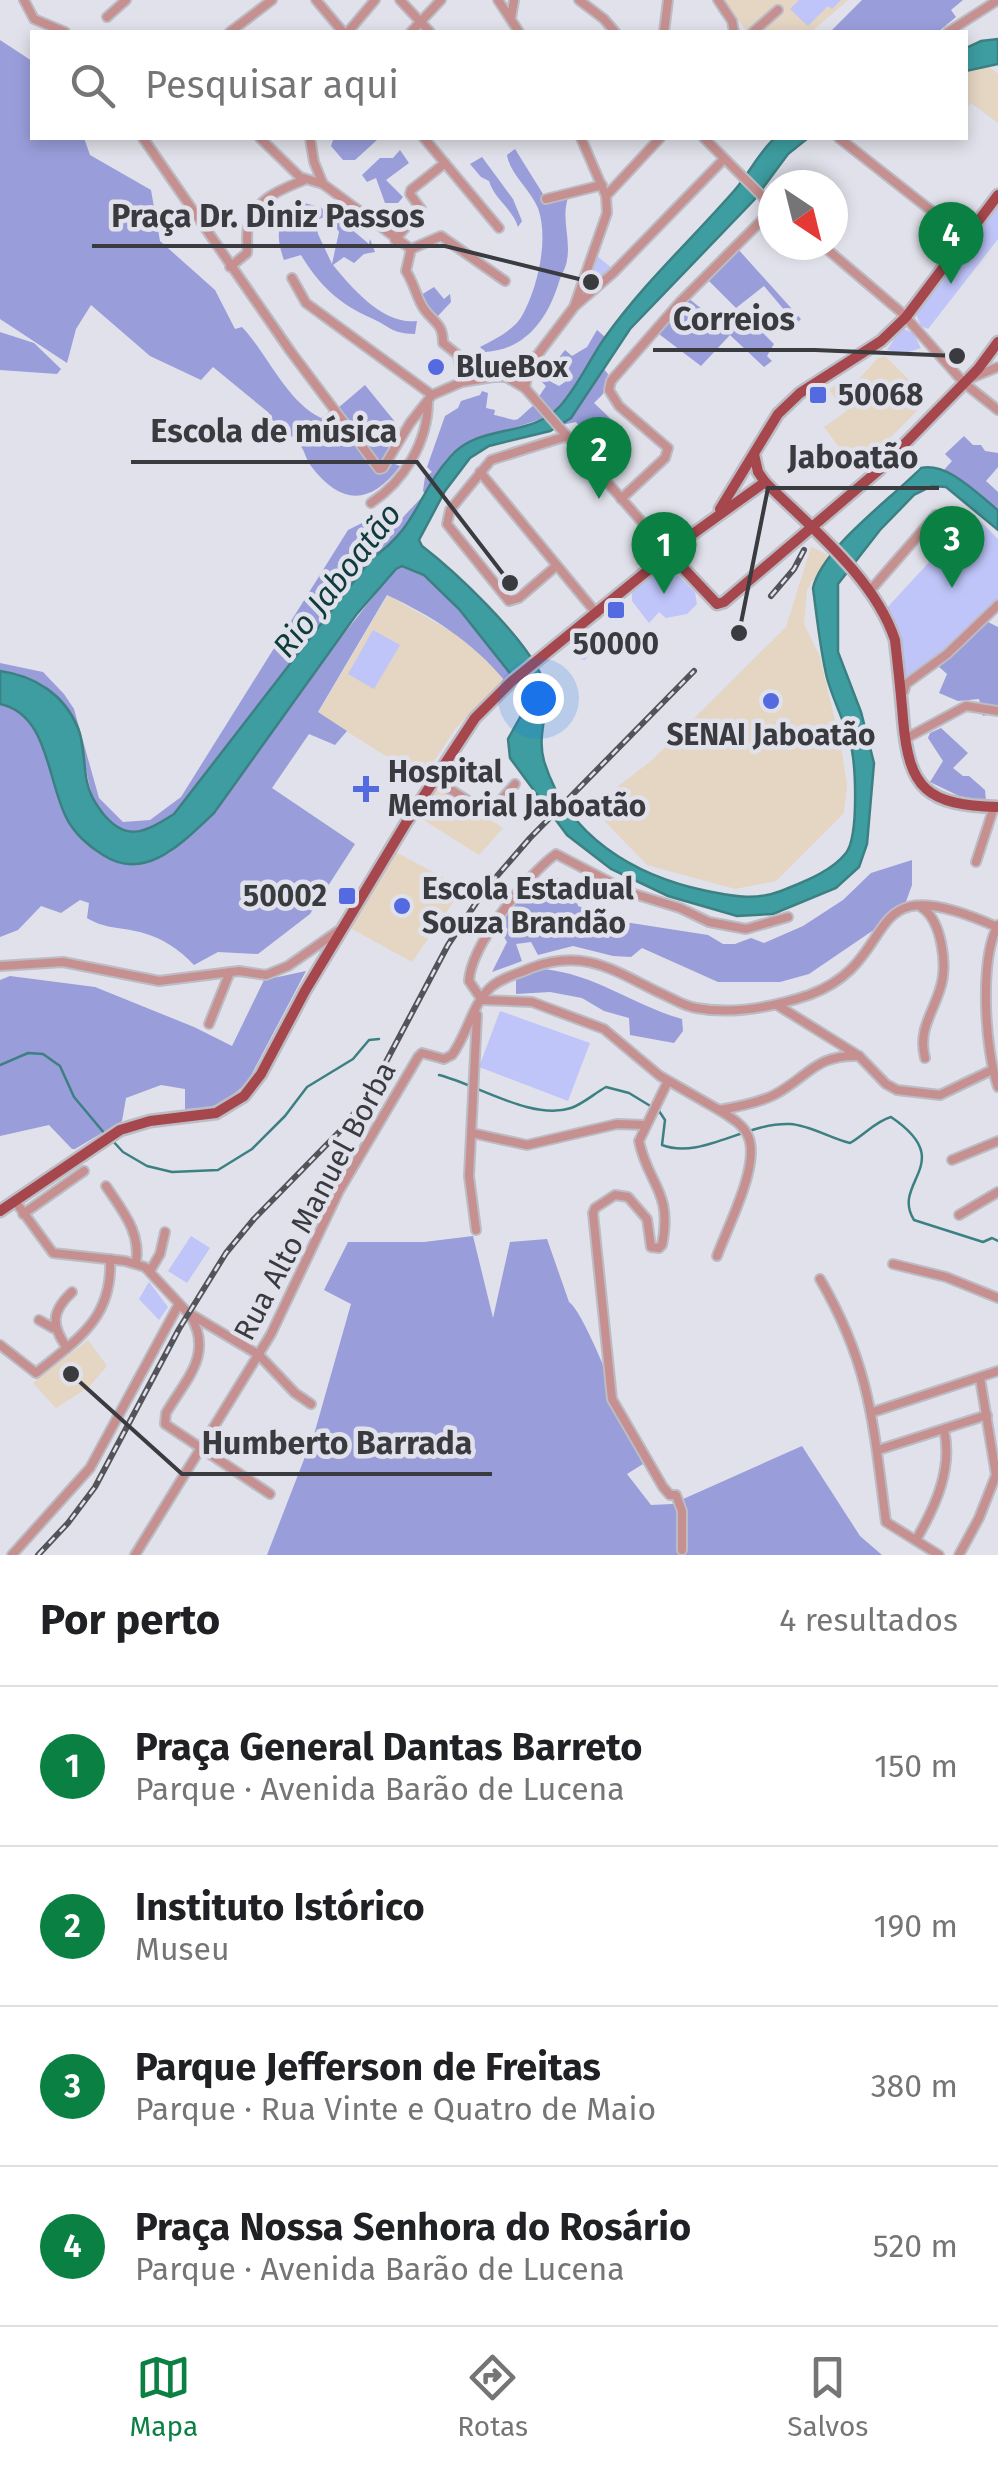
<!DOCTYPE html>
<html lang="pt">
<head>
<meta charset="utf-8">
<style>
  :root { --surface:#fff; --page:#f2f2f2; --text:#202124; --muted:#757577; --line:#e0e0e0; --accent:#0b8043 }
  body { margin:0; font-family:"Fira Sans",sans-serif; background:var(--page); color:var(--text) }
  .compass { position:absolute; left:758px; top:170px; width:90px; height:90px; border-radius:50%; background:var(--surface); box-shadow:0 5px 15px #0003; rotate:145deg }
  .you { position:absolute; left:538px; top:698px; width:35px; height:35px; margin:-25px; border:8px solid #fff; border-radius:50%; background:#1a73e8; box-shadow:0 0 0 15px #1a73e833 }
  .badge { display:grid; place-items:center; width:65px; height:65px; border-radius:50%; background:var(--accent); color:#fff; font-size:32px; font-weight:700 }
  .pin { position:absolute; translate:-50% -82px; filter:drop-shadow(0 2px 5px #0008) }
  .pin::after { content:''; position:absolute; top:52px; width:35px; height:30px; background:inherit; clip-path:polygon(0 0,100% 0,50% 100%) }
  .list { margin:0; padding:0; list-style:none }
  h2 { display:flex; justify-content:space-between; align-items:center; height:130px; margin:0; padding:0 40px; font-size:42px }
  h2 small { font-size:32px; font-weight:400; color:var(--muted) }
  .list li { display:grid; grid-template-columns:65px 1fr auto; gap:30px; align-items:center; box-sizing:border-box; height:160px; padding:0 40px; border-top:2px solid var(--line) }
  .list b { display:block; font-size:38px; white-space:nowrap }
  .list p { margin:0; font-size:32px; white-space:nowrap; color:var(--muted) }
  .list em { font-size:32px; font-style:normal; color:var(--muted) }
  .icon { flex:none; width:55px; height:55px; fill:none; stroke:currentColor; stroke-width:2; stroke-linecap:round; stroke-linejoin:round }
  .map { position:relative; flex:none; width:998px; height:1555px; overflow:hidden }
  .search { position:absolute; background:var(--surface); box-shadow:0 5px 15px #0003; left:30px; right:30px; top:30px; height:110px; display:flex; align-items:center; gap:25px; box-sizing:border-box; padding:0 35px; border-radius:0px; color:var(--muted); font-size:38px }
  .sheet { height:770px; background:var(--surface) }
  nav { display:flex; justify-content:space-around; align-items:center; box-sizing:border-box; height:140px; border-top:2px solid var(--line); background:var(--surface); font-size:28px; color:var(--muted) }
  nav a { display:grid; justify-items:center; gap:5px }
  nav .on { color:var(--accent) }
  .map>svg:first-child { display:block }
  .education { fill:#e5d5c3 }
  .green { fill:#bfc4f9 }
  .forest { fill:#999dda }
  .water { fill:#3d9da0; stroke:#3c8083; stroke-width:2.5 }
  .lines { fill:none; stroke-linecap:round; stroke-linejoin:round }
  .stream { stroke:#3c8083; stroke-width:2.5 }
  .minor-casing { stroke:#bbbcc4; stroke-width:12 }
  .major-casing { stroke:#bbbcc4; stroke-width:15 }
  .minor { stroke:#c79090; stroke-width:8 }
  .major { stroke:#a6464d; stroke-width:10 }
  .rail-casing { stroke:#535459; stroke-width:6 }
  .rail { stroke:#e0e1ea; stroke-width:2.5; stroke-dasharray:8; stroke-linecap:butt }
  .poi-dot { fill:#546ae0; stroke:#e0e1ea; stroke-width:4 }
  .labels { text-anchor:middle; stroke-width:9; stroke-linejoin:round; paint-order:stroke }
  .poi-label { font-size:30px; font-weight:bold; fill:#3a3b3f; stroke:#e0e1ea; text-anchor:start }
  .street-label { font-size:30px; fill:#3a3b3f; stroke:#e0e1ea }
  .water-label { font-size:32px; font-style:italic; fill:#0f3b3d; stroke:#e0e1ea }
  .leader { fill:none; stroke:#3a3b3f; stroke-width:4 }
  .callout-dot { fill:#3a3b3f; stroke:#e0e1ea; stroke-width:4 }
  .callout-label { font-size:32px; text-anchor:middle; font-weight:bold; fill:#3a3b3f; stroke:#e0e1ea; stroke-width:9; stroke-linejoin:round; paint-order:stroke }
</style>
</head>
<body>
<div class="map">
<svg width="998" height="1555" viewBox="0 0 998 1555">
  <rect width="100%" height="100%" fill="#e0e1ea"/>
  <!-- education -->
  <g class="education">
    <polygon points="724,0 848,0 811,32 747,32"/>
    <polygon points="989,67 998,74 998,123 971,103 966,109 966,72"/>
    <polygon points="885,356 925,396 927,401 857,471 824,427 847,411 829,390 839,383 848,391 878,358"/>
    <polygon points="811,547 828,555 807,590 804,624 820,657 841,746 847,785 844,813 776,881 735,889 647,865 591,807 651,761 786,627"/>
    <polygon points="388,595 452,632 482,653 504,680 456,728 422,779 318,713"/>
    <polygon points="438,787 503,828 479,855 419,817"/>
    <polygon points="388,848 463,888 412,962 343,924"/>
    <polygon points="88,1340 107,1366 89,1387 56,1408 33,1383"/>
  </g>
  <!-- green -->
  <g class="green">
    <polygon points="799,0 841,0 832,9 828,6 808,26 790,9"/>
    <polygon points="998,207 998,239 928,329 921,326 916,314"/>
    <polygon points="597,256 613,269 587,296 582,293"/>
    <polygon points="904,329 913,333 921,348 903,354 887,350 899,332"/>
    <polygon points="970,518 977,518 998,539 998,600 956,644 902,682 885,610"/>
    <polygon points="667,564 695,592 697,604 687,614 666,618 659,612 649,623 632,601 632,593"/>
    <polygon points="593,628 604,639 585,660 580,659 572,648"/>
    <polygon points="373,630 400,645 374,689 348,674"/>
    <polygon points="500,1011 590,1043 568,1101 479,1067"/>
    <polygon points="191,1236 210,1248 187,1283 168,1271"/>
    <polygon points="149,1282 168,1307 159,1320 139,1299"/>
  </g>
  <!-- forest -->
  <g class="forest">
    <polygon points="862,0 963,0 951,10 956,17 938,32 830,32"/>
    <path d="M0 40 32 61V138H84L90 155 151 190 160 241 215 290 235 329 242 327C269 356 286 401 321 418L332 410 371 448 338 408 365 385 400 428 382 459 400 466C371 505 341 506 311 466 306 460 305 451 300 445 292 435 280 427 270 418L269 413 213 367 201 380 150 356 91 305 76 329 67 363 0 319Z"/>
    <polygon points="346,138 374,138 377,140 355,160 343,160 331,146 333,140"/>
    <path d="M515 149 548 202 568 198C561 218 571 239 567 260 566 268 561 275 559 282 548 318 526 350 485 352L480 347C495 339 515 330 523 314 538 286 549 239 538 208 530 189 510 174 507 155Z"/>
    <polygon points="400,150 409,163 386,180 403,197 398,203 385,203 376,178 367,182 362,175 380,158 393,158"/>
    <path d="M482 157 513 199 522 221 518 227C512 208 495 200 489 181L481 177 470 164Z"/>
    <path d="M300 202 320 207 330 215 316 220 318 234 332 264 339 232 332 221 338 218 369 244 370 239 375 252 364 254 354 263 344 257 333 265C353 289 383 325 417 321L415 334C389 333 392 327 371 318 339 304 319 285 301 255L284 260C275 235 276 217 300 202Z"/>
    <polygon points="737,248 801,319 796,324 764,286 736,308 706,278"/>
    <polygon points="434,287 444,299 450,294 451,302 437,317 426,307 421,295"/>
    <polygon points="687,297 719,323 742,324 740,315 745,309 751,314 752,322 774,344 767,356 772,361 764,367 730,335 701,366 655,331"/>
    <polygon points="597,330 605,337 575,386 552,414 538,398 546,386 541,381 542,377 559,386 565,382 562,371 554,364 565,350 572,356 587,347"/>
    <polygon points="0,332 34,343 61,369 57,374 0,370"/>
    <polygon points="603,368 608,374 603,394 594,403 613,421 593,438 585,434 576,422 562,425 577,411"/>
    <path d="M482 391 488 393 486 408 495 410 494 415C523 421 510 425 534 405L544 418C490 438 451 434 426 495L423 491 425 477 432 472 427 467 445 416 458 408 461 401 480 395Z"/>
    <polygon points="964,436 973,445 981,445 985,451 998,453 998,467 986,481 998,492 998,508 944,470 952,461 945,454"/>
    <path d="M422 497 424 498C415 514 407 529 394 541 387 548 377 553 370 560 358 573 348 588 337 602 301 649 266 696 231 743 214 767 196 796 174 815 162 825 140 836 125 832 58 813 119 684 0 672V663L43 672 64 694 74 709 99 798 123 822 150 820 181 797 348 530 370 519 381 522 390 531Z"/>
    <path d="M402 566C439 571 490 645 512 674L504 680C473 642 432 616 387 595L318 712 347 731 335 745 309 734 272 788 355 844 310 914 258 954 218 952 194 965C178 948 162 938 140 932 120 927 105 929 87 918L89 903 80 900 61 913 41 906 18 930 0 937V704C49 714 47 781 66 818 75 835 90 845 106 855 130 868 147 865 171 852L396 568Z"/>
    <polygon points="986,621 998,627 998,712 983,716 979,699 958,701 939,693 947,674 938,666"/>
    <polygon points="941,728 968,753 953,768 963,776 969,776 985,790 986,801 959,796 930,782 943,761 928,738 930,733"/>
    <polygon points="912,860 912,885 903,910 809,974 780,982 718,982 642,948 631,957 613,956 573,946 538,955 531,942 516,944 522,961 492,972 507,942 498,927 531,884 555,877 573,886 578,906 618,921 708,935 723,944 735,944 751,938 764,943 803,926 843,900 871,873"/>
    <path d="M543 969C595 974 633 1005 682 1019L683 1031 674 1043 630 1035 629 1018 604 1011 582 998 550 992 516 994V977Z"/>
    <polygon points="306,971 247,1083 224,1102 207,1108 185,1109 185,1089 161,1085 126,1098 122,1121 75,1149 72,1149 49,1125 0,1136 0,980 10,976 95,987 194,1027 232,1046 264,980"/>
    <path d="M473 1236 493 1318 510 1242 547 1239 569 1302C588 1316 630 1435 643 1464L627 1474 651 1505 672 1504 802 1446 860 1536 882 1555H267L315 1431 351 1304 324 1290 348 1242H424Z"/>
  </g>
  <!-- water -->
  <g class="water">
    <polygon points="998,39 998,64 966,71 966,48 981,41"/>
    <path d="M775 138H808L788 154 754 200 630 329 571 418 550 431 489 446 470 458 445 491 419 540 422 546C456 572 521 634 540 673 555 705 535 730 544 761 567 836 634 876 707 891 733 896 755 901 781 891 803 882 831 872 846 853 859 836 856 763 850 742 844 720 833 700 827 678 820 649 817 618 813 588 822 548 891 499 921 468 948 462 977 494 998 510V530L946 487 932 486 914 495 880 530 838 584V652L861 712 874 763 867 844 859 867 836 888 773 914 737 916 668 896 611 869 567 835 510 758 508 739 523 712 521 687 459 609 424 575 402 566 396 569 356 615 214 813C184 841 146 883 103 855 88 846 73 832 66 817 47 779 48 714 0 704V671C35 676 64 694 78 728 85 745 83 765 87 782 89 792 95 803 101 811 125 843 144 833 174 814L372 558C418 527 418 492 451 456 480 423 532 438 560 406 579 385 590 358 606 336 644 283 691 240 733 192 749 175 757 154 775 138Z"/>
  </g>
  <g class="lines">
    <!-- stream -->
    <g class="stream">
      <polyline points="0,1065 28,1053 43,1054 60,1066 74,1097 105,1134"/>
      <path d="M439 1075C476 1084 532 1121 571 1108 583 1104 595 1093 606 1087L629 1093 652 1107"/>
      <path d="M659 1111 665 1120 662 1145C701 1160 746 1122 790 1124 809 1125 830 1138 850 1143 864 1135 876 1121 891 1117 959 1163 890 1182 914 1220L983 1242 992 1238 998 1241"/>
      <polyline points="111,1139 123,1152 147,1166 172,1172 218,1170 252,1149 285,1116 307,1087 353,1059 369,1040 379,1039"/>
    </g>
    <!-- minor casing -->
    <g class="minor-casing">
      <g id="minor">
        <polyline points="24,0 34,19 65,32"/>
        <polyline points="316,0 343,32"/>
        <polyline points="400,0 430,32"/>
        <polyline points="498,0 519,32"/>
        <polyline points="579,0 604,19 615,32"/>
        <polyline points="718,0 732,21 734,32"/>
        <polyline points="107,17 126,0"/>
        <polyline points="511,18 514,0"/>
        <polyline points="230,32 272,0"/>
        <polyline points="348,32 375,0"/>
        <polyline points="411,32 441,0"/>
        <polyline points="664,32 668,0"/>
        <polyline points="753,32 778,10"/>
        <polyline points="948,32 998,0"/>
        <polyline points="143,138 291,352 379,469 383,468 410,423 432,395 462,382 493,377 506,377 525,388 669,553"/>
        <polyline points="260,138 300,177 323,184 411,249 441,236 505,281"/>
        <polyline points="310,138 314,162 323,184"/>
        <polyline points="424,138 499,228"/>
        <polyline points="704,138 773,207"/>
        <polyline points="839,138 966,238"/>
        <polyline points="606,196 660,138"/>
        <polyline points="546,199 602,185"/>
        <polyline points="395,240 421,209 410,194 411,190 445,163"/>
        <polyline points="822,245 902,313 964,383 998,410"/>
        <path d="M411 249 406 271C414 283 417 299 424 309 434 323 443 323 443 343L458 355 462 382"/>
        <path d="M230 267 247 253C248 245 246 236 248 228 255 198 280 190 304 180"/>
        <polyline points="292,278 306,303 432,395"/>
        <polyline points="575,306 613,273 724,159"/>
        <polyline points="971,378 998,367"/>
        <polyline points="525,388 529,366 574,307 607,213 606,196 581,138"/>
        <polyline points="480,472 597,614"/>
        <polyline points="621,499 665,458 668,448 619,406 609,390 611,381 681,301 773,209"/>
        <path d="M371 503C404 481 428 442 428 401"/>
        <polyline points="555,567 519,598 509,601 447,524 450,510 491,460 567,436"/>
        <polyline points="869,592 936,515"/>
        <polyline points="904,691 906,684 947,654 998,605"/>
        <polyline points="905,739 966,706 998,711"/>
        <polyline points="434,779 489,814 515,784"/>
        <polyline points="976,862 994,807"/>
        <path d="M921 907C942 920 948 966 940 989 932 1015 918 1030 925 1058"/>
        <path d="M788 917 746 929 709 922 680 908 631 893 556 854C527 875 471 945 469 981L482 1000 532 1002 604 1029 660 1076 719 1110C737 1107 758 1103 774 1095 808 1077 816 1054 859 1056"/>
        <path d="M998 925C979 960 985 1050 998 1087"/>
        <polyline points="0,966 63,962 159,981 239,971 266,975 288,966 338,931"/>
        <polyline points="777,1005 859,1056 886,1084 897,1090 940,1095 992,1070"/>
        <polyline points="209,1024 230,972"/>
        <path d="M668 1081 639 1141C648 1185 673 1191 662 1245L659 1248 651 1247 647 1219 628 1197 615 1195 595 1208 593 1213 612 1399 663 1487 670 1495H676L682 1511V1550"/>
        <polyline points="472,1133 527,1145 617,1124 646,1125"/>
        <polyline points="952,1160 998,1141"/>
        <path d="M106 1186C123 1212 141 1232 136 1263"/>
        <polyline points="15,1201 53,1253 125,1261 145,1267 187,1312 259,1355 295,1393 311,1404"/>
        <polyline points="23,1214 84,1171"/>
        <polyline points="959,1215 998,1192"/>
        <polyline points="476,1230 469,1176 477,1015"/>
        <path d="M717 1256C727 1228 761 1164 748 1136 743 1124 730 1117 719 1110"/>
        <polyline points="893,1264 946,1277 998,1298"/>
        <polyline points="150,1271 160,1254 165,1232"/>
        <path d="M820 1279C871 1367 873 1424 886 1522L939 1555"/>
        <path d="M190 1315C214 1354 186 1379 166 1413L165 1424 270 1494"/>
        <polyline points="39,1320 53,1328"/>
        <path d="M0 1345 36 1373C78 1339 113 1318 110 1259"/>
        <path d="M67 1348C51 1325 51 1312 72 1292"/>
        <polyline points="873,1412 998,1371"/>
        <polyline points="878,1450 987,1415"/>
        <path d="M916 1540C935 1507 953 1469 944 1430"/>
        <polyline points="12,1555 90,1468 179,1304"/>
        <path d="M135 1555 271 1334 339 1191 418 1057 422 1053 444 1059 452 1055C467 1035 472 1005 490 988 500 978 518 974 531 968 584 948 613 970 660 993 672 998 683 1006 696 1008 733 1015 773 1007 809 995 907 959 852 862 997 927"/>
        <polyline points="959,1555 979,1518 996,1475 980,1378"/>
      </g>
    </g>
    <!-- major casing -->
    <g class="major-casing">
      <g id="major">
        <path d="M754 454 758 472 765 482C811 528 874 577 895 640 898 666 901 693 903 719 909 790 927 805 998 807"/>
        <polyline points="720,509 778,414 800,393 881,341 906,317 998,195"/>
        <polyline points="669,553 717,604 724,602 879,470 978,369 998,342"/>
        <polyline points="0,1211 120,1130 150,1121 216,1113 244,1096 261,1074 305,991 406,823 475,718 511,682 690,536 765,482"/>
      </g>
    </g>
    <!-- minor -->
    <use href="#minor" class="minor"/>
    <!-- major -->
    <use href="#major" class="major"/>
    <!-- rail casing -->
    <g class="rail-casing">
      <g id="rail">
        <polyline points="771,596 794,569 804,550"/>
        <polyline points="38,1555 68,1523 95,1487 179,1329 226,1253 254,1219 341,1130 369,1094 448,945 484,891 530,838 694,671"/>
      </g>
    </g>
    <!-- rail -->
    <use href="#rail" class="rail"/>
  </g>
  <!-- markers -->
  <g class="poi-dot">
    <circle cx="436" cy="367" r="10"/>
    <rect x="808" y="385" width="20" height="20" rx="5"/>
    <rect x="606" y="600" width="20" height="20" rx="5"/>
    <circle cx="771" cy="701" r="10"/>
    <path d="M361 774h10v10h10v10h-10v10h-10v-10h-10v-10h10z"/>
    <rect x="337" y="886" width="20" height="20" rx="5"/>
    <circle cx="402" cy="906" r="10"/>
  </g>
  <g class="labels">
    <!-- poi labels -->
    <g class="poi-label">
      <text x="456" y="377">BlueBox</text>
      <text x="838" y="405">50068</text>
      <text x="616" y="654" text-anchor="middle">50000</text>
      <text x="771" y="745" text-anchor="middle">SENAI Jaboatão</text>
      <text x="388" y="782">Hospital<tspan x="388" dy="34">Memorial Jaboatão</tspan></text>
      <text x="422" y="899">Escola Estadual<tspan x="422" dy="34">Souza Brandão</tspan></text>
      <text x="327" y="906" text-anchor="end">50002</text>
    </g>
    <!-- street labels -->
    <g class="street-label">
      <text transform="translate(315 1201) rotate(-62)" y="10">Rua Alto Manuel Borba</text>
    </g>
    <!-- water labels -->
    <g class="water-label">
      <text transform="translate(337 580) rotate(-52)" y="11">Rio Jaboatão</text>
    </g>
  </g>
  <!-- callouts -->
  <path class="leader" d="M591 282L445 246H92M957 356L815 350H653M510 583L417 462H131M739 633L768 488H939M71 1374L182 1474H492"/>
  <g class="callout-dot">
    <circle cx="591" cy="282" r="10"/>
    <circle cx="957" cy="356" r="10"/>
    <circle cx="510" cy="583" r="10"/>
    <circle cx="739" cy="633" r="10"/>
    <circle cx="71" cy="1374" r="10"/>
  </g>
  <g class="callout-label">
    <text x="268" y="227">Praça Dr. Diniz Passos</text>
    <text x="734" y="330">Correios</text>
    <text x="274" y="442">Escola de música</text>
    <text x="853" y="468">Jaboatão</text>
    <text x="337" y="1454">Humberto Barrada</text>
  </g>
</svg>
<svg class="compass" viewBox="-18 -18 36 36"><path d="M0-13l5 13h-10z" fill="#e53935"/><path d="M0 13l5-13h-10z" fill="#757577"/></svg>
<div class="you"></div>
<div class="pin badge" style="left:664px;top:594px">1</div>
<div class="pin badge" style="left:599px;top:499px">2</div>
<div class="pin badge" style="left:952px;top:588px">3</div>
<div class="pin badge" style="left:951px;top:284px">4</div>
<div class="search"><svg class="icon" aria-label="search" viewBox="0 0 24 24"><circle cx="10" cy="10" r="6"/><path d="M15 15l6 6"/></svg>Pesquisar aqui</div>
</div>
<section class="sheet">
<h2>Por perto<small>4 resultados</small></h2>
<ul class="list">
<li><span class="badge">1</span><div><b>Praça General Dantas Barreto</b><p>Parque · Avenida Barão de Lucena</p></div><em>150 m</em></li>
<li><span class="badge">2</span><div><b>Instituto Istórico</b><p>Museu</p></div><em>190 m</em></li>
<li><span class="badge">3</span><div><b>Parque Jefferson de Freitas</b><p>Parque · Rua Vinte e Quatro de Maio</p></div><em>380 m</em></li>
<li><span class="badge">4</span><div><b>Praça Nossa Senhora do Rosário</b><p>Parque · Avenida Barão de Lucena</p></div><em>520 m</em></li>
</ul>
</section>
<nav>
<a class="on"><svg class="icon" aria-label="map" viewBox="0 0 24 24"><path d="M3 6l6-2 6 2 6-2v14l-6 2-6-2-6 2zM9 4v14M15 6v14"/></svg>Mapa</a>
<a><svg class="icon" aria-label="directions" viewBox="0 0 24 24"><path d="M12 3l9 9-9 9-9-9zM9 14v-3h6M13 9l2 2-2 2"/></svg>Rotas</a>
<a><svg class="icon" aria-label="saved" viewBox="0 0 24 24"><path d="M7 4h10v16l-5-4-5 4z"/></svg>Salvos</a>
</nav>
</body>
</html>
